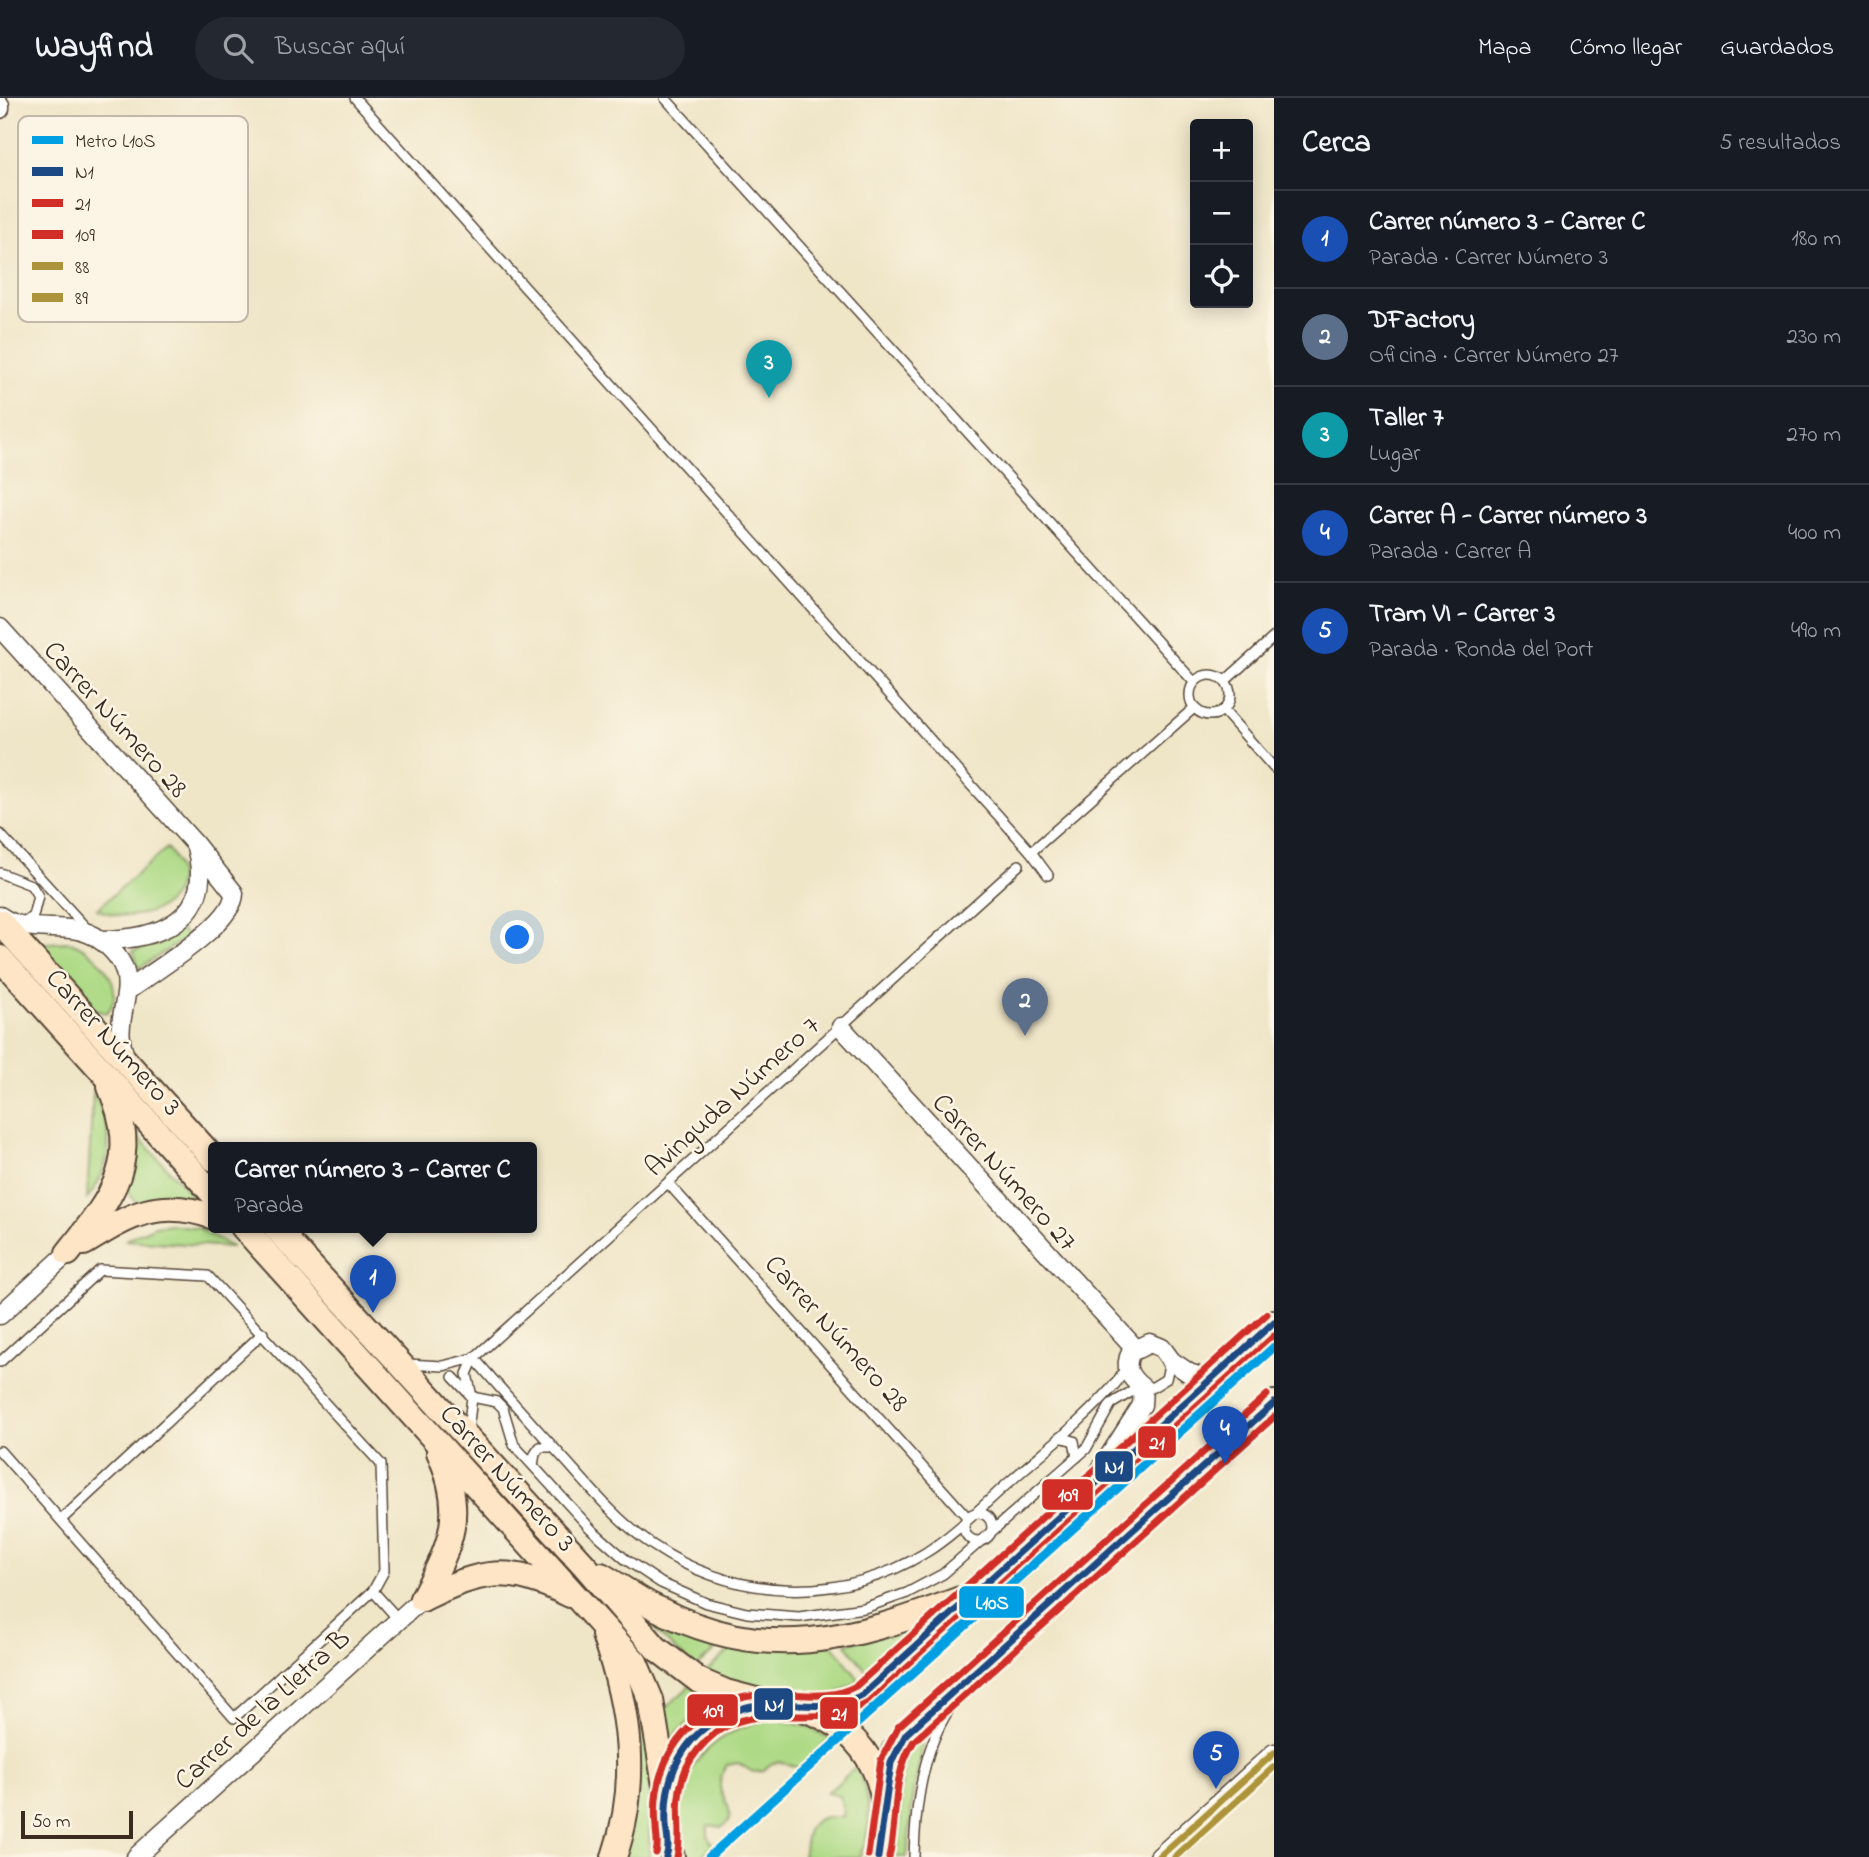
<!DOCTYPE html>
<html lang="es">
<head>
<meta charset="utf-8">
<style>
  :root { --surface:#171b24; --page:#242831; --text:#f1f3f6; --muted:#9ea1a6; --line:#363941; --accent:#0f766e }
  body { margin:0; font-family:"Indie Flower",sans-serif; background:var(--page); color:var(--text) }
  .controls { position:absolute; right:21px; top:21px; display:grid; overflow:hidden; border-radius:7px; box-shadow:0 4px 18px #0003 }
  .controls button { width:63px; height:63px; display:grid; place-items:center; padding:0; border:0; border-bottom:2px solid var(--line); background:var(--surface); color:var(--text); font:35px sans-serif }
  .scale { position:absolute; left:21px; bottom:18px; width:112px; box-sizing:border-box; padding-left:7px; border:4px solid #3b2a1e; border-top:0; font-size:19px; line-height:24px; white-space:nowrap; color:#3b2a1e; -webkit-text-stroke:5px #fcf5e5; paint-order:stroke }
  .you { position:absolute; left:518px; top:840px; width:24px; height:24px; margin:-18px; border:5px solid #fff; border-radius:50%; background:#1a73e8; box-shadow:0 0 0 10px #1a73e833 }
  .badge { display:grid; place-items:center; width:46px; height:46px; border-radius:50%; background:var(--accent); color:#fff; font-size:23px; font-weight:700 }
  .pin { position:absolute; translate:-50% -58px; filter:drop-shadow(0 2px 4px #0008) }
  .pin::after { content:''; position:absolute; top:37px; width:24px; height:21px; background:inherit; clip-path:polygon(0 0,100% 0,50% 100%) }
  .popup { position:absolute; left:208px; top:1044px; width:329px; height:91px; box-sizing:border-box; display:grid; place-content:center; border-radius:7px; background:var(--surface); filter:drop-shadow(0 2px 5px #0005); font-size:23px; white-space:nowrap; color:var(--muted) }
  .popup b { font-size:26px; color:var(--text) }
  .popup::after { content:''; position:absolute; left:50%; top:100%; margin-left:-14px; border:14px solid transparent; border-top-color:var(--surface) }
  .list { margin:0; padding:0; list-style:none }
  h2 { display:flex; justify-content:space-between; align-items:center; height:91px; margin:0; padding:0 28px; font-size:30px }
  h2 small { font-size:23px; font-weight:400; color:var(--muted) }
  .list li { display:grid; grid-template-columns:46px 1fr auto; gap:21px; align-items:center; box-sizing:border-box; height:98px; padding:0 28px; border-top:2px solid var(--line) }
  .list b { display:block; font-size:26px; white-space:nowrap }
  .list p { margin:0; font-size:23px; white-space:nowrap; color:var(--muted) }
  .list em { font-size:23px; font-style:normal; color:var(--muted) }
  .icon { flex:none; width:38px; height:38px; fill:none; stroke:currentColor; stroke-width:2; stroke-linecap:round; stroke-linejoin:round }
  .map { position:relative; flex:none; width:1274px; height:1759px; overflow:hidden }
  header { display:flex; align-items:center; gap:42px; box-sizing:border-box; height:98px; padding:0 35px; background:var(--surface); border-bottom:2px solid var(--line) }
  header strong { font-size:33px }
  nav { display:flex; gap:38px; margin-inline-start:auto; font-size:24px }
  .search { width:490px; height:63px; background:var(--page); display:flex; align-items:center; gap:18px; box-sizing:border-box; padding:0 24px; border-radius:38px; color:var(--muted); font-size:26px }
  main { display:flex }
  aside { flex:1; background:var(--surface) }
  .map>svg:first-child { display:block }
  .green { fill:#aeda86; stroke:#748252; stroke-width:2 }
  .lines { fill:none; stroke-linecap:round; stroke-linejoin:round }
  .service-casing { stroke:#564637; stroke-width:12 }
  .minor-casing { stroke:#564637; stroke-width:21 }
  .secondary-casing { stroke:#564637; stroke-width:28 }
  .service { stroke:#fff; stroke-width:9 }
  .minor { stroke:#fff; stroke-width:18 }
  .secondary { stroke:#fde5c5; stroke-width:24 }
  .bus-1-casing { stroke:#fcf5e5; stroke-width:12 }
  .bus-2-casing { stroke:#fcf5e5; stroke-width:12 }
  .bus-3-casing { stroke:#fcf5e5; stroke-width:12 }
  .bus-4-casing { stroke:#fcf5e5; stroke-width:12 }
  .bus-5-casing { stroke:#fcf5e5; stroke-width:12 }
  .bus-1 { stroke:#1c4883; stroke-width:7 }
  .bus-2 { stroke:#d02e26; stroke-width:7 }
  .bus-3 { stroke:#d02e26; stroke-width:7 }
  .bus-4 { stroke:#ad943b; stroke-width:7 }
  .bus-5 { stroke:#ad943b; stroke-width:7 }
  .metro-1-casing { stroke:#fcf5e5; stroke-width:14 }
  .metro-1 { stroke:#009fe3; stroke-width:9 }
  .labels { text-anchor:middle; stroke-width:5; stroke-linejoin:round; paint-order:stroke }
  .street-label { font-size:28px; fill:#3b2a1e; stroke:#fcf5e5 }
  .key { fill:#fcf5e5; stroke:#c2b8a9; stroke-width:2 }
  .key-label { font-size:19px; fill:#3b2a1e }
  .line-badge { stroke:#fcf5e5; stroke-width:2.5 }
  .badge-label { font-size:19px; text-anchor:middle; font-weight:bold; fill:#fff }
</style>
</head>
<body>
<header>
<strong>Wayfind</strong>
<div class="search"><svg class="icon" aria-label="search" viewBox="0 0 24 24"><circle cx="10" cy="10" r="6"/><path d="M15 15l6 6"/></svg>Buscar aquí</div>
<nav><a>Mapa</a><a>Cómo llegar</a><a>Guardados</a></nav>
</header>
<main>
<div class="map">
<svg width="1274" height="1759" viewBox="0 0 1274 1759">
  <rect width="100%" height="100%" fill="#fcf5e5"/>
  <filter id="ink" filterUnits="userSpaceOnUse"><feTurbulence type="fractalNoise" baseFrequency=".0143" numOctaves="2"/><feDisplacementMap in="SourceGraphic" scale="14" xChannelSelector="R" yChannelSelector="G"/><feConvolveMatrix kernelMatrix="1 2 1 2 8 2 1 2 1" color-interpolation-filters="sRGB"/></filter>
  <filter id="wash" filterUnits="userSpaceOnUse"><feTurbulence type="fractalNoise" baseFrequency=".00686" numOctaves="4" result="noise"/><feDisplacementMap in="SourceGraphic" scale="28" xChannelSelector="R" yChannelSelector="G"/><feGaussianBlur stdDeviation="1.57" result="paint"/><feColorMatrix in="noise" values="0 0 0 0 0 0 0 0 0 0 0 0 0 0 0 0 0 1.4 0 .05"/><feComposite in="paint" operator="in"/></filter>
  <g filter="url(#wash)">
    <rect width="100%" height="100%" fill="#efe5c7"/>
    <!-- green -->
    <g class="green">
      <path d="M167 750C206 801 142 832 97 811Z"/>
      <polygon points="180,831 188,839 139,870 133,853 160,845"/>
      <path d="M70 844C95 852 129 887 107 915L95 912 41 850 47 845Z"/>
      <path d="M93 995C115 1031 113 1068 87 1101Z"/>
      <polygon points="133,1033 200,1106 137,1105 126,1092 133,1069"/>
      <polygon points="170,1126 198,1130 232,1149 125,1142 155,1128"/>
      <polygon points="615,1495 725,1543 695,1570"/>
      <polygon points="929,1521 868,1575 846,1546"/>
      <polygon points="738,1545 833,1547 860,1583 838,1595 821,1598 785,1591 746,1589 704,1575"/>
      <polygon points="690,1588 718,1601 717,1604 694,1619 669,1643 663,1612"/>
      <path d="M776 1621 809 1629 831 1641 799 1670C785 1665 773 1659 764 1673L753 1674 738 1665 727 1667C708 1698 734 1700 729 1723L722 1729 708 1727V1739L713 1747 701 1759H688C654 1692 709 1627 776 1621Z"/>
      <polygon points="647,1628 651,1670 649,1759 620,1759 636,1637"/>
      <path d="M914 1641 923 1647 913 1696 907 1759H894C908 1718 891 1681 914 1641Z"/>
      <path d="M856 1669C871 1698 874 1730 859 1759H803C806 1745 804 1725 822 1720 829 1717 837 1721 844 1718L840 1698 827 1695Z"/>
    </g>
  </g>
  <g filter="url(#ink)">
    <g class="lines">
      <!-- service casing -->
      <g class="service-casing">
        <g id="service">
          <polyline points="355,0 1031,754 1194,610"/>
          <polyline points="665,0 1194,584"/>
          <circle cx="1210" cy="597" r="20"/>
          <polyline points="1225,583 1274,539"/>
          <polyline points="1223,612 1274,670"/>
          <polyline points="0,736 87,831"/>
          <polyline points="1031,754 1048,777"/>
          <polyline points="0,775 31,787 38,798 33,818 22,827"/>
          <polyline points="668,1085 968,1420"/>
          <path d="M474 1260C504 1295 535 1329 566 1363 593 1393 619 1425 654 1448 735 1502 840 1507 925 1455 957 1435 985 1405 1014 1380 1048 1350 1086 1320 1115 1286 1120 1281 1122 1274 1127 1268"/>
          <polyline points="0,1264 100,1172 208,1178 381,1366 384,1473 373,1493 234,1620 0,1353"/>
          <polyline points="407,1266 443,1268 474,1260 1019,767"/>
          <polyline points="453,1279 472,1299 497,1304 503,1310 514,1347 591,1431 625,1461 661,1485 706,1505 747,1515 799,1519 864,1510 907,1495 943,1476 1086,1351 1111,1306 1131,1294 1153,1289 1166,1281 1170,1263"/>
          <polyline points="468,1333 472,1299 467,1276 474,1260"/>
          <polyline points="1060,1339 1074,1343 1077,1359"/>
          <polyline points="533,1367 535,1356 540,1349 553,1349"/>
          <circle cx="978" cy="1429" r="14"/>
          <polyline points="62,1421 263,1235"/>
          <polyline points="373,1493 398,1521"/>
          <path d="M914 1759C915 1709 922 1652 950 1610"/>
        </g>
      </g>
      <!-- minor casing -->
      <g class="minor-casing">
        <g id="minor">
          <polyline points="0,7 0,11"/>
          <path d="M0 530 195 746 234 795C235 825 153 874 128 892"/>
          <path d="M0 818C31 840 69 820 99 841 155 882 105 915 126 960"/>
          <path d="M100 842C159 842 216 821 196 749"/>
          <polyline points="841,929 1135,1250"/>
          <polyline points="0,1217 68,1155"/>
          <polyline points="1170,1262 1189,1275 1208,1281"/>
          <path d="M1097 1377 1142 1307 1143 1290C1130 1280 1123 1270 1131 1254L1150 1245 1162 1250 1170 1261"/>
          <polyline points="136,1759 422,1501"/>
          <polyline points="1159,1759 1274,1655"/>
        </g>
      </g>
      <!-- secondary casing -->
      <g class="secondary-casing">
        <g id="secondary">
          <polyline points="0,824 214,1061"/>
          <polyline points="0,860 214,1097"/>
          <polyline points="243,1129 635,1564 651,1602 667,1700"/>
          <polyline points="275,1129 584,1467 656,1550 698,1582 726,1594 771,1606"/>
          <path d="M84 1145C130 1117 159 1099 214 1119"/>
          <path d="M68 1155C113 1098 142 1063 110 989"/>
          <path d="M601 1477C620 1488 637 1501 656 1510 765 1567 852 1542 960 1501"/>
          <path d="M422 1501C452 1446 466 1415 439 1354"/>
          <path d="M422 1501C482 1472 508 1466 570 1497"/>
          <path d="M604 1537C630 1611 640 1684 614 1759"/>
          <polyline points="803,1611 840,1609 862,1597 1274,1224"/>
          <path d="M806 1612C870 1634 898 1695 878 1759"/>
          <polyline points="884,1700 894,1653 906,1636 1274,1305"/>
          <path d="M672 1759C650 1689 686 1615 763 1607"/>
        </g>
      </g>
      <!-- service -->
      <use href="#service" class="service"/>
      <!-- minor -->
      <use href="#minor" class="minor"/>
      <!-- secondary -->
      <use href="#secondary" class="secondary"/>
      <!-- bus-1 casing -->
      <g class="bus-1-casing">
        <g id="bus-1">
          <path d="M666 1759C670 1748 667 1739 666 1727 665 1708 667 1687 675 1669 692 1630 731 1606 773 1606 805 1606 832 1613 862 1597L1274 1224"/>
          <polyline points="878,1759 891,1665 906,1636 1274,1305"/>
        </g>
      </g>
      <!-- bus-2 casing -->
      <g class="bus-2-casing">
        <g id="bus-2">
          <path d="M677 1759C683 1733 673 1710 683 1679 687 1665 696 1653 706 1643 752 1597 816 1635 868 1605L1274 1238"/>
          <path d="M889 1759C898 1720 891 1678 914 1643L1274 1319"/>
        </g>
      </g>
      <!-- bus-3 casing -->
      <g class="bus-3-casing">
        <g id="bus-3">
          <path d="M656 1755C659 1746 656 1738 656 1729 654 1708 657 1684 665 1665 683 1623 726 1596 772 1596 802 1595 828 1603 856 1588L1267 1216"/>
          <polyline points="868,1757 881,1662 898,1629 1267,1297"/>
        </g>
      </g>
      <!-- bus-4 casing -->
      <g class="bus-4-casing">
        <polyline id="bus-4" points="1159,1759 1274,1655"/>
      </g>
      <!-- bus-5 casing -->
      <g class="bus-5-casing">
        <polyline id="bus-5" points="1175,1759 1274,1669"/>
      </g>
      <!-- bus-1 -->
      <use href="#bus-1" class="bus-1"/>
      <!-- bus-2 -->
      <use href="#bus-2" class="bus-2"/>
      <!-- bus-3 -->
      <use href="#bus-3" class="bus-3"/>
      <!-- bus-4 -->
      <use href="#bus-4" class="bus-4"/>
      <!-- bus-5 -->
      <use href="#bus-5" class="bus-5"/>
      <!-- metro-1 casing -->
      <g class="metro-1-casing">
        <polyline id="metro-1" points="709,1759 1274,1249"/>
      </g>
      <!-- metro-1 -->
      <use href="#metro-1" class="metro-1"/>
    </g>
  </g>
  <g class="labels">
    <!-- street labels -->
    <g class="street-label">
      <text transform="translate(117 620) rotate(48)" y="10">Carrer Número 28</text>
      <text transform="translate(115 943) rotate(48)" y="10">Carrer Número 3</text>
      <text transform="translate(731 997) rotate(-42)" y="10">Avinguda Número 7</text>
      <text transform="translate(1006 1073) rotate(48)" y="10">Carrer Número 27</text>
      <text transform="translate(838 1234) rotate(48)" y="10">Carrer Número 28</text>
      <text transform="translate(509 1379) rotate(48)" y="10">Carrer Número 3</text>
      <text transform="translate(261 1610) rotate(-42)" y="10">Carrer de la Lletra B</text>
    </g>
  </g>
  <!-- legend -->
  <rect x="18" y="18" width="230" height="206" rx="10" class="key"/>
  <rect x="32" y="38" width="31" height="8" fill="#009fe3"/>
  <rect x="32" y="69" width="31" height="9" fill="#1c4883"/>
  <rect x="32" y="101" width="31" height="8" fill="#d02e26"/>
  <rect x="32" y="132" width="31" height="9" fill="#d02e26"/>
  <rect x="32" y="164" width="31" height="8" fill="#ad943b"/>
  <rect x="32" y="195" width="31" height="9" fill="#ad943b"/>
  <g class="key-label">
    <text x="75" y="49">Metro L10S</text>
    <text x="75" y="80">N1</text>
    <text x="75" y="112">21</text>
    <text x="75" y="143">109</text>
    <text x="75" y="175">88</text>
    <text x="75" y="206">89</text>
  </g>
  <g class="line-badge">
    <rect x="1137" y="1327" width="40" height="34" rx="7" fill="#d02e26"/>
    <rect x="1094" y="1352" width="40" height="33" rx="7" fill="#1c4883"/>
    <rect x="1041" y="1380" width="53" height="33" rx="7" fill="#d02e26"/>
    <rect x="958" y="1487" width="67" height="34" rx="7" fill="#009fe3"/>
    <rect x="753" y="1589" width="41" height="34" rx="7" fill="#1c4883"/>
    <rect x="686" y="1595" width="53" height="34" rx="7" fill="#d02e26"/>
    <rect x="819" y="1598" width="40" height="34" rx="7" fill="#d02e26"/>
  </g>
  <g class="badge-label">
    <text x="1157" y="1351">21</text>
    <text x="1114" y="1375">N1</text>
    <text x="1068" y="1403">109</text>
    <text x="992" y="1511">L10S</text>
    <text x="774" y="1613">N1</text>
    <text x="713" y="1619">109</text>
    <text x="839" y="1622">21</text>
  </g>
</svg>
<div class="controls">
<button>+</button>
<button>−</button>
<button><svg class="icon" aria-label="locate" viewBox="0 0 24 24"><circle cx="12" cy="12" r="6"/><path d="M12 2v4M12 18v4M2 12h4M18 12h4"/></svg></button>
</div>
<div class="scale">50 m</div>
<div class="you"></div>
<div class="pin badge" style="left:373px;top:1215px;background:#1a4fb4">1</div>
<div class="popup"><b>Carrer número 3 - Carrer C</b>Parada</div>
<div class="pin badge" style="left:1025px;top:938px;background:#5c6f8a">2</div>
<div class="pin badge" style="left:769px;top:300px;background:#0f9aa8">3</div>
<div class="pin badge" style="left:1225px;top:1366px;background:#1a4fb4">4</div>
<div class="pin badge" style="left:1216px;top:1691px;background:#1a4fb4">5</div>
</div>
<aside>
<h2>Cerca<small>5 resultados</small></h2>
<ul class="list">
<li><span class="badge" style="background:#1a4fb4">1</span><div><b>Carrer número 3 - Carrer C</b><p>Parada · Carrer Número 3</p></div><em>180 m</em></li>
<li><span class="badge" style="background:#5c6f8a">2</span><div><b>DFactory</b><p>Oficina · Carrer Número 27</p></div><em>230 m</em></li>
<li><span class="badge" style="background:#0f9aa8">3</span><div><b>Taller 7</b><p>Lugar</p></div><em>270 m</em></li>
<li><span class="badge" style="background:#1a4fb4">4</span><div><b>Carrer A - Carrer número 3</b><p>Parada · Carrer A</p></div><em>400 m</em></li>
<li><span class="badge" style="background:#1a4fb4">5</span><div><b>Tram VI - Carrer 3</b><p>Parada · Ronda del Port</p></div><em>490 m</em></li>
</ul>
</aside>
</main>
</body>
</html>
